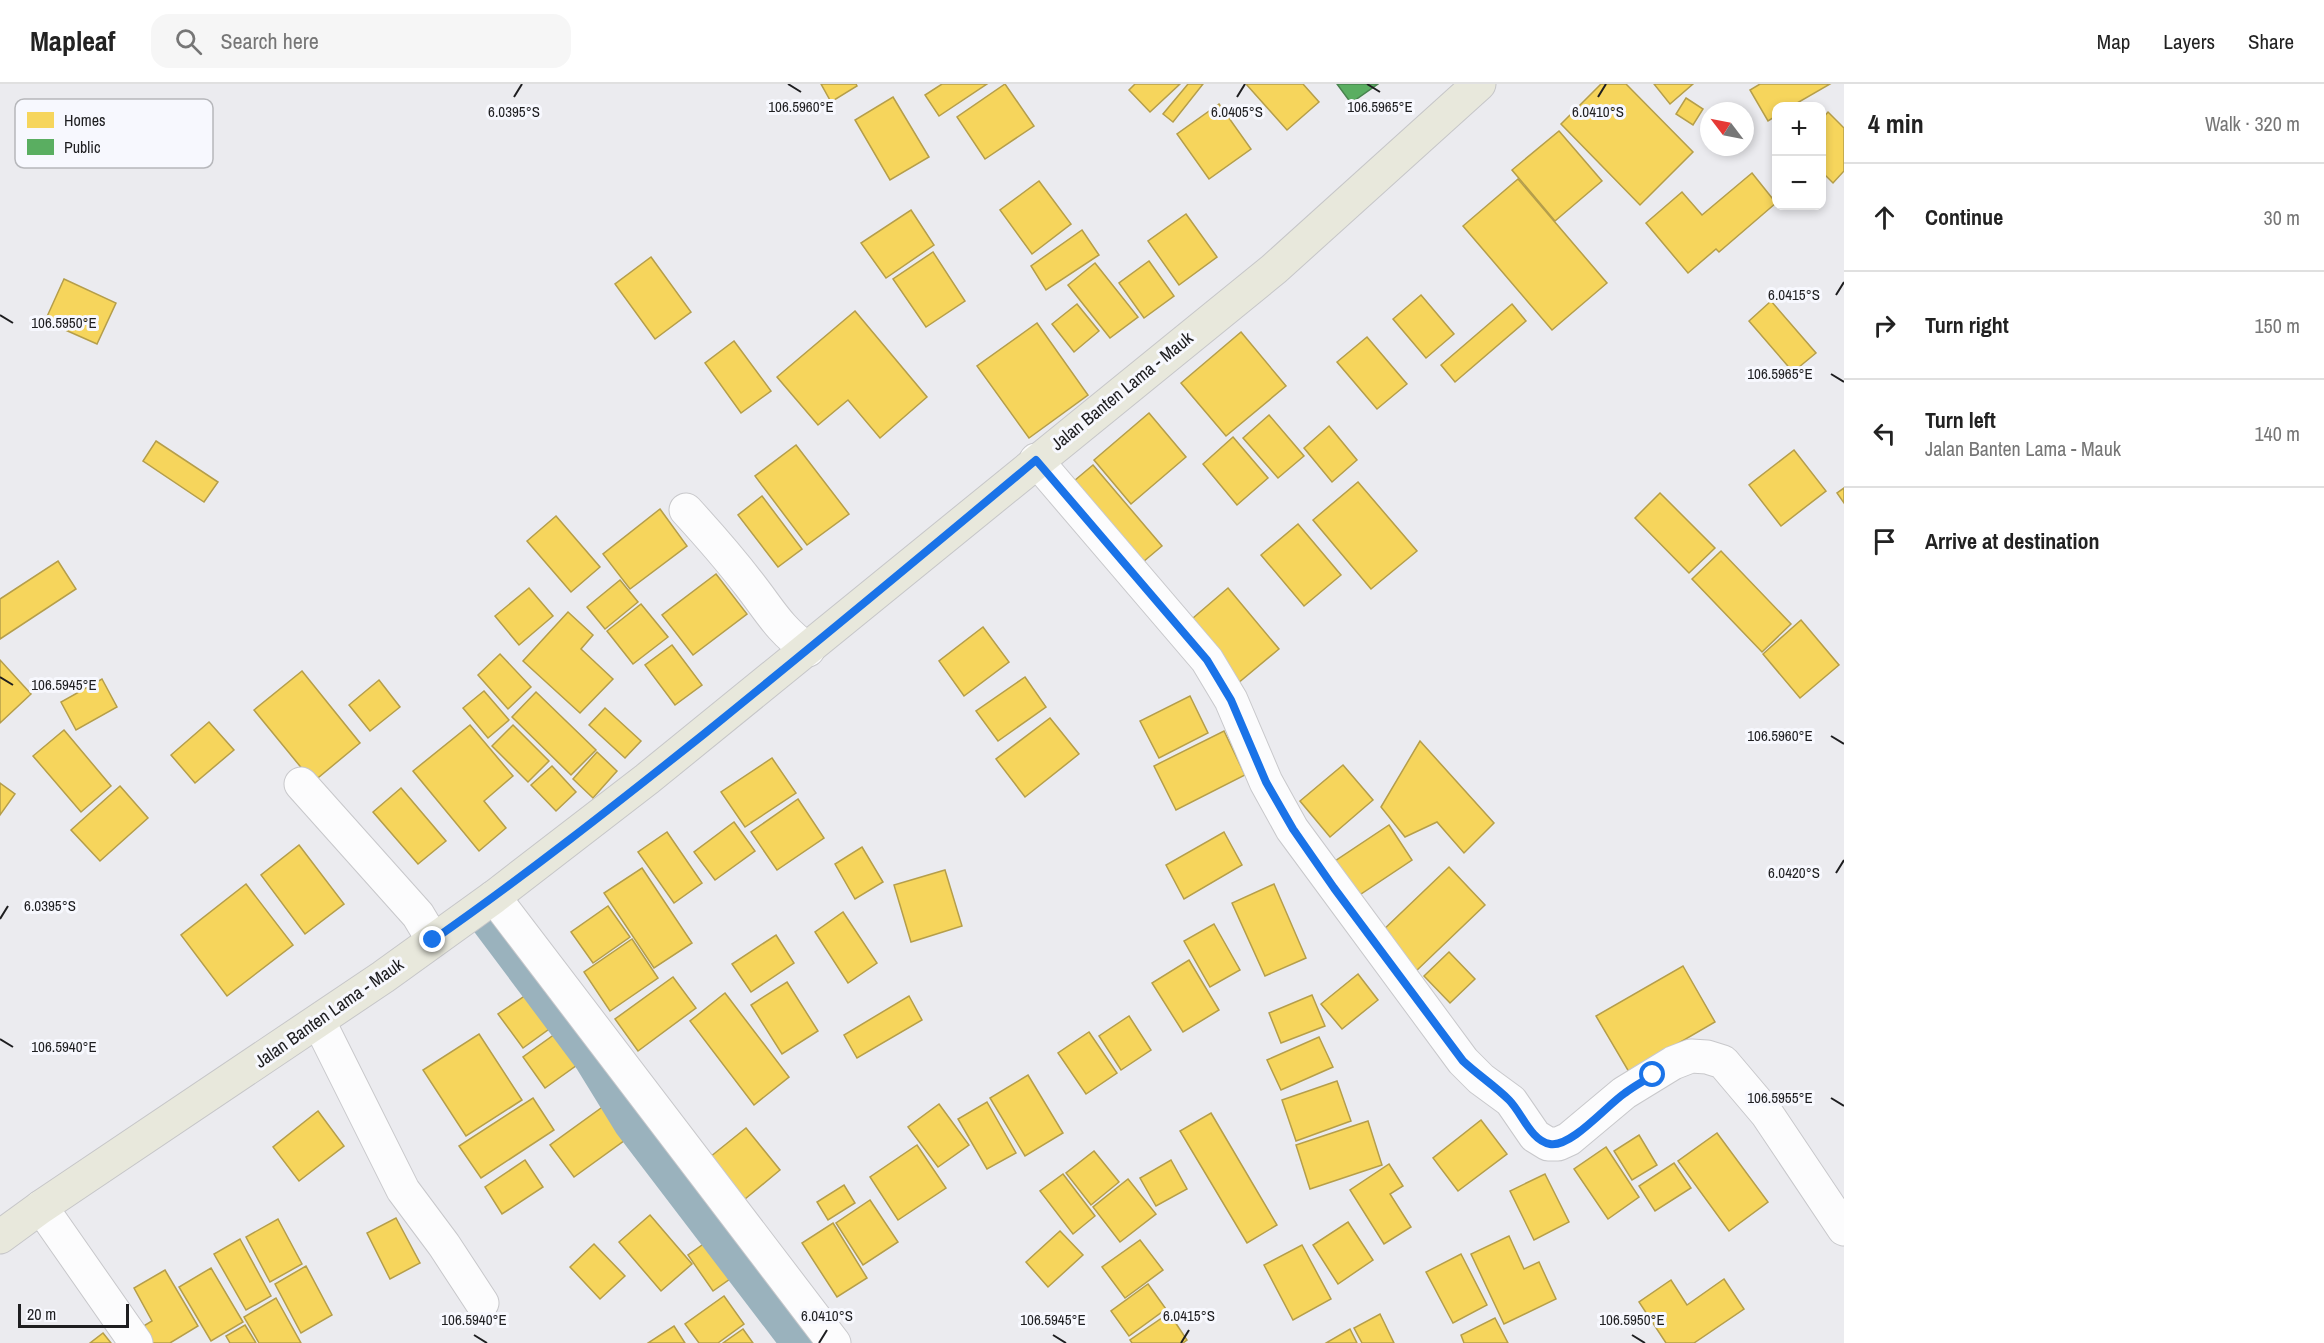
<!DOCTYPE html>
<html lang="en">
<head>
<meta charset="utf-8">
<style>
  :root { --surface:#fff; --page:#f6f6f6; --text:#222; --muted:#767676; --line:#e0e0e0 }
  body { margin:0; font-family:"Archivo Narrow",sans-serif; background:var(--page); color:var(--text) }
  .controls { position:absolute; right:18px; top:18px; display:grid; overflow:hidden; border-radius:12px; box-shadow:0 3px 9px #0003 }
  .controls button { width:54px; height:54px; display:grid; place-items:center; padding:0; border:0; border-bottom:2px solid var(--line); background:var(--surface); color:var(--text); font:30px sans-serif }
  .compass { position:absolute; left:1700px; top:18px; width:54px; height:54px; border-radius:50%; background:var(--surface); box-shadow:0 3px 9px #0003; rotate:302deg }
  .scale { position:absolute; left:18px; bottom:15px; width:111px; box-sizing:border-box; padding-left:6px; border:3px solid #1e1e20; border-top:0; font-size:16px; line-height:21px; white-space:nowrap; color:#1e1e20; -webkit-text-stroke:4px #f7f8fe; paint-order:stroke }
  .stop { position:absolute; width:18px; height:18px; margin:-14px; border:4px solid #1a73e8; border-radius:50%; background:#fff }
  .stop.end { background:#1a73e8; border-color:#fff; box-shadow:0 2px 6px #0008 }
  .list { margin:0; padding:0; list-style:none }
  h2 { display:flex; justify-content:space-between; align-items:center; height:78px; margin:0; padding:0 24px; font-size:26px }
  h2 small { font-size:20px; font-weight:400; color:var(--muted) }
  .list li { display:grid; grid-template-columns:39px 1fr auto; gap:18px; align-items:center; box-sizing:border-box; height:108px; padding:0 24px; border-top:2px solid var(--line) }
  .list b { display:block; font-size:22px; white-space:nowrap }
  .list p { margin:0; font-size:20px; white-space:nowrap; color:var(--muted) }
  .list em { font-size:20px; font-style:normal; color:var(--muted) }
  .icon { flex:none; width:33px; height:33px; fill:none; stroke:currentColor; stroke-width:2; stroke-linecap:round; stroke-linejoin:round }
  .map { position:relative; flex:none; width:1844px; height:1259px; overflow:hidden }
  header { display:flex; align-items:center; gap:36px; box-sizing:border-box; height:84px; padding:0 30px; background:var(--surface); border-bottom:2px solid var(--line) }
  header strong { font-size:28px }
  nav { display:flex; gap:33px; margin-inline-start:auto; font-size:21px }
  .search { width:420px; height:54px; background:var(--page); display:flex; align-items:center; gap:15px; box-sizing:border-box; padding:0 21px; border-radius:18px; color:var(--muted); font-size:22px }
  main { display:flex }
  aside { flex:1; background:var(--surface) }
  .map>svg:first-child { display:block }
  .homes { fill:#f6d55c; stroke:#b59e4a; stroke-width:1.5 }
  .public { fill:#5aae61; stroke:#48834e; stroke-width:1.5 }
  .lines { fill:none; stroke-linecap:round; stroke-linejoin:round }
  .canal { stroke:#9ab2bd; stroke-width:39 }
  .minor-casing { stroke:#c8c8cb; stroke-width:35 }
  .major-casing { stroke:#c6c6c8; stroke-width:35 }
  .minor { stroke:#fcfcfd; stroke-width:33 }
  .major { stroke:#e8e8dc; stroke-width:33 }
  .route { stroke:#1a73e8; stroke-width:8 }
  .ticks { fill:none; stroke:#1e1e20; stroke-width:2 }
  .labels { text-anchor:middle; stroke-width:6; stroke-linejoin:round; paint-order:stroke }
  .street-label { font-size:18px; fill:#1e1e20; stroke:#f7f8fe }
  .key { fill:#f7f8fe; stroke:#b6b7bb; stroke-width:1.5 }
  .key-label { font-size:16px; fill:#1e1e20 }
  .ticks-label { font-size:15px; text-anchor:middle; fill:#1e1e20; stroke:#f7f8fe; stroke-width:6; stroke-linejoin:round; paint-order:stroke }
</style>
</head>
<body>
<header>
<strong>Mapleaf</strong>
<div class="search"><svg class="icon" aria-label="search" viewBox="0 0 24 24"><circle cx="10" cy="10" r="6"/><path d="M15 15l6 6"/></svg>Search here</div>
<nav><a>Map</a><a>Layers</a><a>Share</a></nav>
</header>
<main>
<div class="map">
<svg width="1844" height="1259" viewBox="0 0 1844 1259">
  <rect width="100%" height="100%" fill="#ebebef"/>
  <!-- homes -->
  <g class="homes">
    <polygon points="821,0 856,0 857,2 831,18"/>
    <polygon points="942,0 987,0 939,32 925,11"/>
    <polygon points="1005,0 1034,42 985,75 957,33"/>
    <polygon points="1135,0 1180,0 1150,28 1129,6"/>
    <polygon points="1188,0 1203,0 1173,38 1163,30"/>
    <polygon points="1246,0 1303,0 1319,18 1287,46"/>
    <polygon points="1601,0 1626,0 1693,68 1640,121 1561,40"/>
    <polygon points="1654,0 1693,0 1670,20"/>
    <polygon points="1760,0 1830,0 1792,22 1776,22 1776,32 1768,37 1750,6"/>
    <polygon points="893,13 929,73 890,96 855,36"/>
    <polygon points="1686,14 1703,25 1693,41 1676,30"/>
    <polygon points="1219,20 1251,65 1209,95 1177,50"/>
    <polygon points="1828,28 1844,44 1844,87 1833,99 1822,88 1822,35"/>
    <polygon points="1559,47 1602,97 1555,137 1512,86"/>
    <polygon points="1752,89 1776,119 1719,168 1716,165 1688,189 1646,139 1682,108 1702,131"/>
    <polygon points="1518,95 1607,199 1552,246 1463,142"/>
    <polygon points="1039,97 1071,140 1032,170 1000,126"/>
    <polygon points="911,126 934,161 886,194 861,159"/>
    <polygon points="1186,130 1217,173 1179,201 1148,157"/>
    <polygon points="1082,146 1099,171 1046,206 1031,182"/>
    <polygon points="933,168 965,217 926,243 893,195"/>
    <polygon points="651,173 691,228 655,255 615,200"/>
    <polygon points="1149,177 1174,212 1144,234 1119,199"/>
    <polygon points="1095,179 1138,233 1110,254 1068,201"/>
    <polygon points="64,195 116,219 97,260 45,237"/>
    <polygon points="1421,211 1454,250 1426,274 1393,235"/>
    <polygon points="1771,217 1816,269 1793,288 1749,237"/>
    <polygon points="1077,220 1099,247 1074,268 1052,240"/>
    <polygon points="1512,220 1526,237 1455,298 1441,281"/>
    <polygon points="855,227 927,313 880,354 848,316 818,341 777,293"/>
    <polygon points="1037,239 1088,311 1029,354 977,282"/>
    <polygon points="1241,248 1286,302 1226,352 1181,299"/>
    <polygon points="1367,253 1407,300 1377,325 1337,278"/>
    <polygon points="734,257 771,307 741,329 705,279"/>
    <polygon points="1149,329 1186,373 1131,420 1094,376"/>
    <polygon points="1269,331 1304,372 1278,394 1243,354"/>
    <polygon points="1329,342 1357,376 1332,398 1304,364"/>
    <polygon points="1233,353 1268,394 1237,421 1203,380"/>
    <polygon points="156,357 218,398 204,418 143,377"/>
    <polygon points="796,361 849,430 807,461 755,392"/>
    <polygon points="1794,366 1826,407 1781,442 1749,401"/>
    <polygon points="1093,381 1162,462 1137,483 1068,402"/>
    <polygon points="1358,398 1417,467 1371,505 1313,436"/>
    <polygon points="1844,404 1844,419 1837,409"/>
    <polygon points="1660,409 1715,464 1689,489 1635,434"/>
    <polygon points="762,412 802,465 778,483 738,431"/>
    <polygon points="660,425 687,462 630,505 603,470"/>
    <polygon points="556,432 600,483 571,508 527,457"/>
    <polygon points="1298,440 1341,491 1304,522 1261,471"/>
    <polygon points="1721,467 1791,540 1762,568 1692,495"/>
    <polygon points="58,477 76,505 0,555 0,515"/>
    <polygon points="716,490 747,530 693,571 662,531"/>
    <polygon points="620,496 638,518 605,545 587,523"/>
    <polygon points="529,504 553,532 519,561 495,532"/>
    <polygon points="1228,504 1279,565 1237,600 1186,540"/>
    <polygon points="641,520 668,553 633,580 607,547"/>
    <polygon points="568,528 593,551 581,565 613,595 580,629 523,577"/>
    <polygon points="1801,536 1839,581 1800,614 1763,570"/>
    <polygon points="983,543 1009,578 964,612 939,577"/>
    <polygon points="672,561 702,601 675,621 645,581"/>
    <polygon points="500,570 531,603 508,625 478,591"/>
    <polygon points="0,576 31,610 0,639"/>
    <polygon points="302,587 360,659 313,698 254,626"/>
    <polygon points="1025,593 1046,623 998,657 976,627"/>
    <polygon points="102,595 117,623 76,646 61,618"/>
    <polygon points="379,596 400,623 370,647 349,621"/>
    <polygon points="484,607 509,636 488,654 463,624"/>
    <polygon points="536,608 596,666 571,691 512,633"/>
    <polygon points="1190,612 1208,649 1159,674 1140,637"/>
    <polygon points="605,624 641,657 625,674 589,641"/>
    <polygon points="1050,634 1079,670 1025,713 996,675"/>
    <polygon points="209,638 234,666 195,699 171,671"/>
    <polygon points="470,641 513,692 484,717 506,744 479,767 413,687"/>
    <polygon points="513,641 549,677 528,698 492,662"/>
    <polygon points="64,646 111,702 81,728 33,672"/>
    <polygon points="1224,647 1245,691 1176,726 1154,682"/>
    <polygon points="1420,657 1494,739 1464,769 1437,738 1405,753 1381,723"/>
    <polygon points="597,668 617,687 593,714 573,695"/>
    <polygon points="772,674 796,709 745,743 721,708"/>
    <polygon points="1343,681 1373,716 1330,753 1300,717"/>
    <polygon points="552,682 576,708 556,727 531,701"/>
    <polygon points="0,699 15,710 0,731"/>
    <polygon points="120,702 148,734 100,777 71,746"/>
    <polygon points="401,704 446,757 418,780 373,728"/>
    <polygon points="798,715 824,754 777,786 751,748"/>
    <polygon points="734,738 755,767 715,796 694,768"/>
    <polygon points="1389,741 1412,776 1349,818 1326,783"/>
    <polygon points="667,748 702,799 674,819 638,768"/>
    <polygon points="1224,748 1242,781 1184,815 1166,781"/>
    <polygon points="299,761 344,820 305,850 261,791"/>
    <polygon points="862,763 883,798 855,815 835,780"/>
    <polygon points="1449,783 1485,821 1414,889 1378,851"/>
    <polygon points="642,784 692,859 654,884 604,809"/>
    <polygon points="945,786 962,842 911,858 894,801"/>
    <polygon points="246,800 293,861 227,912 181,851"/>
    <polygon points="1274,800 1306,874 1265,892 1232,819"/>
    <polygon points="608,822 630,853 593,879 571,848"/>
    <polygon points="843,828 877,879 848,899 815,848"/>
    <polygon points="1214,840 1240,886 1210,903 1184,857"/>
    <polygon points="776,851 794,879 751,908 732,880"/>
    <polygon points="632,855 658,894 610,927 584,888"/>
    <polygon points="1449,868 1475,895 1450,919 1424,892"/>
    <polygon points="1189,876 1219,926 1183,948 1152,899"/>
    <polygon points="1683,882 1715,938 1629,988 1596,932"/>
    <polygon points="1358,890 1378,916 1342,945 1321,920"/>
    <polygon points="673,893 696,924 638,967 615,935"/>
    <polygon points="787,898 818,947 782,970 751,921"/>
    <polygon points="532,907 556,940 523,964 498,930"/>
    <polygon points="725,909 789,993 754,1021 690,937"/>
    <polygon points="1312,911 1325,942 1281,959 1269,929"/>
    <polygon points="909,912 922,936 857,974 844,951"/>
    <polygon points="1129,932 1151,966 1121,986 1099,952"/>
    <polygon points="562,945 584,976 545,1004 523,973"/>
    <polygon points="1089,948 1117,989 1086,1010 1058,969"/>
    <polygon points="479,950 522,1016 466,1052 423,986"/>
    <polygon points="1319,953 1333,983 1281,1006 1267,976"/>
    <polygon points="1028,991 1063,1049 1025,1072 990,1014"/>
    <polygon points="1337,997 1351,1037 1296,1057 1282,1016"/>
    <polygon points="533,1014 554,1046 481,1094 459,1062"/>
    <polygon points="987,1018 1016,1069 987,1085 958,1035"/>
    <polygon points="608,1019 632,1051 574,1093 550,1061"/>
    <polygon points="939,1020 969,1061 938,1083 908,1043"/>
    <polygon points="318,1027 344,1062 299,1097 273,1063"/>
    <polygon points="1211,1029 1277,1141 1247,1159 1180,1047"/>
    <polygon points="1481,1036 1507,1070 1458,1107 1433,1074"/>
    <polygon points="1368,1037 1382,1081 1310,1105 1296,1061"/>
    <polygon points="746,1044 780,1086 745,1115 710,1073"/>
    <polygon points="1717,1049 1768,1118 1729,1147 1678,1077"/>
    <polygon points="1639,1051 1657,1081 1632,1096 1614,1067"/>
    <polygon points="917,1061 946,1104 898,1136 870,1093"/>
    <polygon points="1606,1063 1639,1113 1608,1135 1574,1085"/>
    <polygon points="1094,1067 1119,1098 1091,1121 1066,1089"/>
    <polygon points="525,1076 543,1103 502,1130 485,1103"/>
    <polygon points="1171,1076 1187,1105 1156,1122 1140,1094"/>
    <polygon points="1674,1079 1691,1104 1655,1127 1639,1102"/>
    <polygon points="1389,1080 1403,1102 1390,1110 1411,1143 1384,1160 1350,1106"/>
    <polygon points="1063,1090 1095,1132 1073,1150 1040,1107"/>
    <polygon points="1545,1090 1569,1138 1534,1156 1510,1107"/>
    <polygon points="1128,1095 1156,1130 1120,1158 1093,1123"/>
    <polygon points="844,1101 855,1119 828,1136 817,1118"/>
    <polygon points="870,1116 898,1158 863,1181 836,1139"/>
    <polygon points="650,1131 692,1180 661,1207 619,1158"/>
    <polygon points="396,1134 420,1179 390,1195 367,1149"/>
    <polygon points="278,1135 302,1180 270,1198 246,1153"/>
    <polygon points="1348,1138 1373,1176 1338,1200 1313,1161"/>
    <polygon points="833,1139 867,1194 837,1213 802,1159"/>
    <polygon points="1060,1147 1083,1171 1048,1203 1026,1178"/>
    <polygon points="1509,1152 1524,1185 1539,1178 1556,1215 1504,1240 1471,1170"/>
    <polygon points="712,1154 737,1190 713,1207 688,1171"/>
    <polygon points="240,1155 271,1212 246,1226 214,1170"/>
    <polygon points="1140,1156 1163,1186 1125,1214 1102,1183"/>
    <polygon points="594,1160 625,1192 600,1215 570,1183"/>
    <polygon points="1302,1161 1331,1215 1293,1236 1264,1181"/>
    <polygon points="1461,1170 1487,1221 1453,1239 1426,1188"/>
    <polygon points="306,1182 332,1231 301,1249 275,1200"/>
    <polygon points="211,1184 243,1238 211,1257 179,1203"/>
    <polygon points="165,1186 198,1242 170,1259 145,1259 137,1246 152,1237 134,1204"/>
    <polygon points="1724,1195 1744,1225 1694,1259 1666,1259 1639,1218 1671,1196 1687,1221"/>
    <polygon points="1148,1200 1166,1225 1129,1252 1111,1227"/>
    <polygon points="724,1212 744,1240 718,1259 699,1259 685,1240"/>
    <polygon points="276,1214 301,1259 259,1259 244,1233"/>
    <polygon points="1169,1229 1187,1256 1183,1259 1132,1259 1130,1256"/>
    <polygon points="1380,1230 1394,1259 1362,1259 1354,1244"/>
    <polygon points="1495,1234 1508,1259 1464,1259 1461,1251"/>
    <polygon points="245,1241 256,1259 230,1259 226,1252"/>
    <polygon points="674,1242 685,1259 648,1259"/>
    <polygon points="743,1245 753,1259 723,1259"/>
    <polygon points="1350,1245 1357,1259 1326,1259"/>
    <polygon points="103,1249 111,1259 90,1259"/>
  </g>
  <!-- public -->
  <polygon class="public" points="1337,0 1378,0 1351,19"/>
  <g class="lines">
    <!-- canal -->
    <polyline class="canal" points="486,831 593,974 633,1039 801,1259"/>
    <!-- minor casing -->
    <g class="minor-casing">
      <g id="minor">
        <polyline points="1036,376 1207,576 1231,616 1266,698 1292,745 1463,977 1481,995 1511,1017 1535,1052 1548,1060 1558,1060 1569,1055 1624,1009 1673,979 1691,972 1707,973 1723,978 1767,1030 1844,1145"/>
        <path d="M686 426C708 450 729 474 749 500 771 528 778 544 808 566"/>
        <polyline points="301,700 418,831 433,856"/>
        <polyline points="494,813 834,1259"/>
        <polyline points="319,938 403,1106 444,1161 482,1219"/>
        <polyline points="41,1123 136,1259"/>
      </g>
    </g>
    <!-- major casing -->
    <g class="major-casing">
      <polyline id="major" points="0,1153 41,1123 383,893 494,813 647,695 1274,185 1479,0"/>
    </g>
    <!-- minor -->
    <use href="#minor" class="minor"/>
    <!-- major -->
    <use href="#major" class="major"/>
  </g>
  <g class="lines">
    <!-- route -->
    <path class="route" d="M433 856C526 791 615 721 704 650 815 560 926 468 1036 376L1207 576 1231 616 1266 698 1293 745 1334 804 1463 977C1478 991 1495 1002 1509 1016 1522 1029 1531 1057 1550 1060 1571 1064 1607 1021 1625 1009 1634 1002 1644 997 1653 991"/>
  </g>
  <!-- ticks -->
  <path class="ticks" d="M788 0 801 8M1367 0 1380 8M514 13 522 0M1237 13 1245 0M1598 13 1606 0M1836 211 1844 198M0 231 13 239M1831 290 1844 298M0 593 13 601M1831 652 1844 660M1836 789 1844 776M0 835 8 822M0 955 13 963M1831 1014 1844 1022M474 1251 487 1259M1053 1251 1066 1259M1632 1251 1645 1259M819 1259 827 1246M1181 1259 1189 1246"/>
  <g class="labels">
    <!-- street labels -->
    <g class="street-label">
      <text transform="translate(1122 307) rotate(-39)" y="6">Jalan Banten Lama - Mauk</text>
      <text transform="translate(329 929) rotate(-35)" y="6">Jalan Banten Lama - Mauk</text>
    </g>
  </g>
  <!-- legend -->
  <rect x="15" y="15" width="198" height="69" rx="9" class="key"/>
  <rect x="27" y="28" width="27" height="16" fill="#f6d55c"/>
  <rect x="27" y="55" width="27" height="16" fill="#5aae61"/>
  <g class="key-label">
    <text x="64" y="42">Homes</text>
    <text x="64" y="69">Public</text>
  </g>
  <g class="ticks-label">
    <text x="801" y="28">106.5960°E</text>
    <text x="1380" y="28">106.5965°E</text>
    <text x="514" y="33">6.0395°S</text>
    <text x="1237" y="33">6.0405°S</text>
    <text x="1598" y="33">6.0410°S</text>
    <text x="1794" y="216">6.0415°S</text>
    <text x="64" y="244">106.5950°E</text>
    <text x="1780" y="295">106.5965°E</text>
    <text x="64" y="606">106.5945°E</text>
    <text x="1780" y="657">106.5960°E</text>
    <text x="1794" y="794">6.0420°S</text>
    <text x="50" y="827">6.0395°S</text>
    <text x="64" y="968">106.5940°E</text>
    <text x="1780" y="1019">106.5955°E</text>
    <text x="827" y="1237">6.0410°S</text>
    <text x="1189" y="1237">6.0415°S</text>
    <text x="474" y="1241">106.5940°E</text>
    <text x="1053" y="1241">106.5945°E</text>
    <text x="1632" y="1241">106.5950°E</text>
  </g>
</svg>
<div class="controls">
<button>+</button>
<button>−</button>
</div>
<svg class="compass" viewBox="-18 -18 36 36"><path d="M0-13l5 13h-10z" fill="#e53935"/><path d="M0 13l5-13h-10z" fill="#767676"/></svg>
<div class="scale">20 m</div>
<div class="stop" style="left:1653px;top:991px"></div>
<div class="stop end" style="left:433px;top:856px"></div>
</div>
<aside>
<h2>4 min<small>Walk · 320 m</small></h2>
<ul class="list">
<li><svg class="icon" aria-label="ahead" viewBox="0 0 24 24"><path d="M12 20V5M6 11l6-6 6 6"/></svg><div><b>Continue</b></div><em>30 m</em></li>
<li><svg class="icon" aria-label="right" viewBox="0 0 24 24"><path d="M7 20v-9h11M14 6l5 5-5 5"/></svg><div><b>Turn right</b></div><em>150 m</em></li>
<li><svg class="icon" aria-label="left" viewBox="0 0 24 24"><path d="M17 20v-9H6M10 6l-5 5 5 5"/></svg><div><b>Turn left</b><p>Jalan Banten Lama - Mauk</p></div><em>140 m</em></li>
<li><svg class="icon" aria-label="arrive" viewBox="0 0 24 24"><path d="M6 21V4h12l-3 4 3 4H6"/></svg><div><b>Arrive at destination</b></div></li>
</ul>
</aside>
</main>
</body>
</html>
